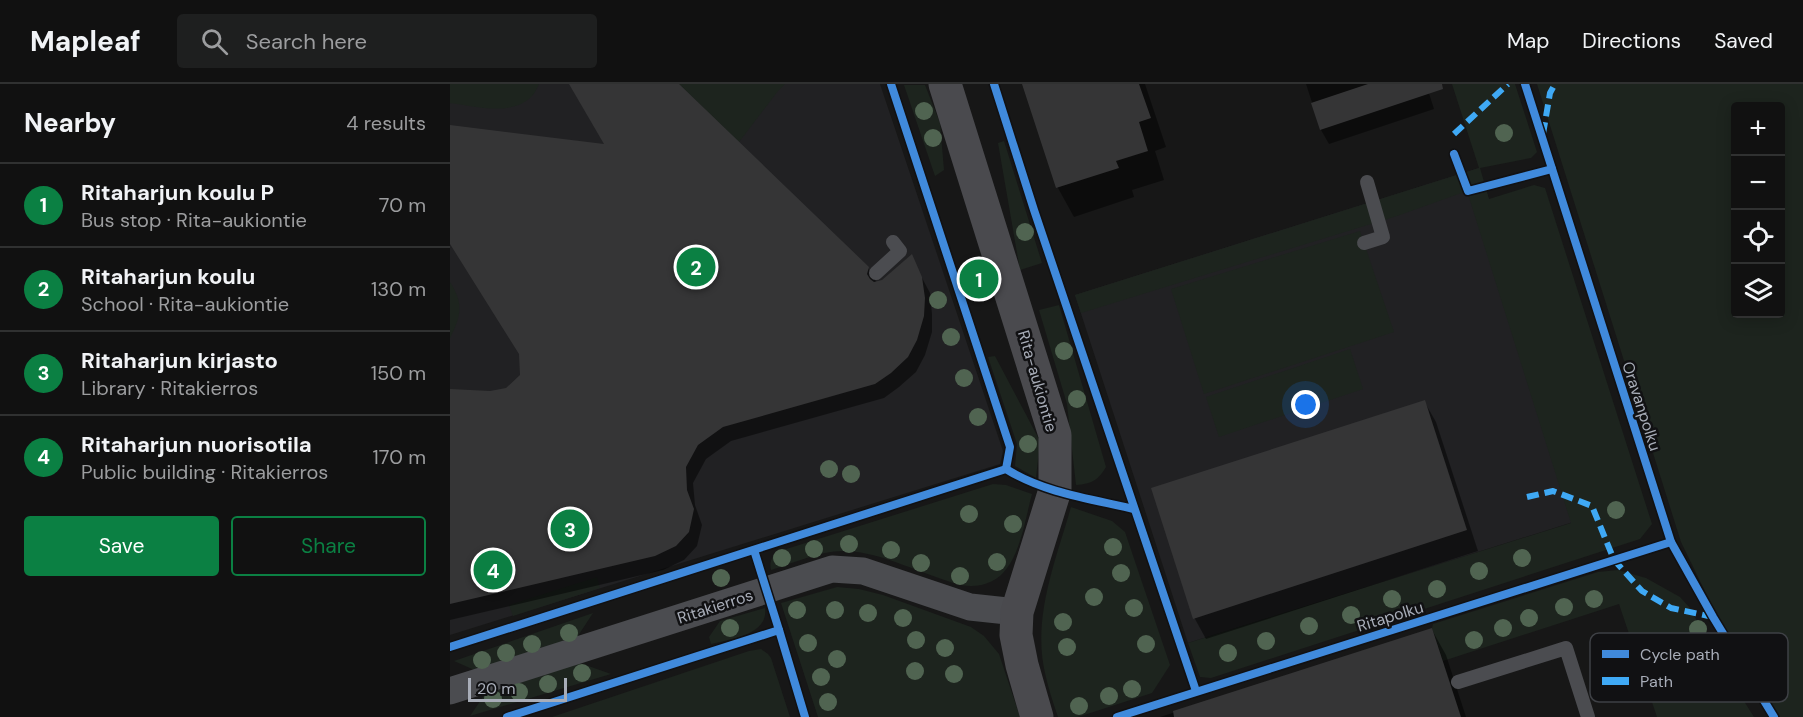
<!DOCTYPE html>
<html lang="en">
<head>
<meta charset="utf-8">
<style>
  :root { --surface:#111; --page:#1e1f1f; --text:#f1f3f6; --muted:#9c9d9f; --line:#303131; --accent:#0b8043 }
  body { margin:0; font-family:"DM Sans",sans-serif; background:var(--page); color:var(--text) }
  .controls { position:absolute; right:18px; top:18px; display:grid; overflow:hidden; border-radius:6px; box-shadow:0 3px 15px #0003 }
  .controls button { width:54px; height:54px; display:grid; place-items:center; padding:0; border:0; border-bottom:2px solid var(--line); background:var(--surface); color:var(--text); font:30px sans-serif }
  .scale { position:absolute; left:18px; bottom:15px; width:99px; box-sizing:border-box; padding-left:6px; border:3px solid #a8adb8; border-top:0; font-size:16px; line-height:21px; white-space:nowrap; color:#a8adb8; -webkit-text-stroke:4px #111113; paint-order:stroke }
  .you { position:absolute; left:856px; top:321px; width:21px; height:21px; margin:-15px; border:4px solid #fff; border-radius:50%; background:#1a73e8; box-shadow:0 0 0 9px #1a73e833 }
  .badge { display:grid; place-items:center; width:39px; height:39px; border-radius:50%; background:var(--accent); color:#fff; font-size:20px; font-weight:700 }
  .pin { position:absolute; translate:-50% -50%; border:3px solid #fff; box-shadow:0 2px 6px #0006 }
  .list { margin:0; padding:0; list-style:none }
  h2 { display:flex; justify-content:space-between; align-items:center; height:78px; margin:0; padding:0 24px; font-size:26px }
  h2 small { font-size:20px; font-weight:400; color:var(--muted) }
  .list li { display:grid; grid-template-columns:39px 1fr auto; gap:18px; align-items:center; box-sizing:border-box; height:84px; padding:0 24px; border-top:2px solid var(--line) }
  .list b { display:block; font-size:22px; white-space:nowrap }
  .list p { margin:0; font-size:20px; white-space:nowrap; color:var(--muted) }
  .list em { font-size:20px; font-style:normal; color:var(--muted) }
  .actions { display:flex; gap:12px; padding:18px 24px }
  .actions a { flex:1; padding:14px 0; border:2px solid var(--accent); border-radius:6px; text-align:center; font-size:21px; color:var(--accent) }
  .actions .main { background:var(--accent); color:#fff }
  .icon { flex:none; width:33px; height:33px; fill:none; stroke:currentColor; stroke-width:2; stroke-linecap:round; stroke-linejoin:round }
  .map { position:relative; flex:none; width:1353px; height:633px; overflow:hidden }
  header { display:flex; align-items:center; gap:36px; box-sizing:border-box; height:84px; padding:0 30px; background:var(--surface); border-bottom:2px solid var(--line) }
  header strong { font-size:28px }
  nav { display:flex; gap:33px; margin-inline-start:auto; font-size:21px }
  .search { width:420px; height:54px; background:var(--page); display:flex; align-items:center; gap:15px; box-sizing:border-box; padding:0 21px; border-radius:6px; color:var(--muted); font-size:22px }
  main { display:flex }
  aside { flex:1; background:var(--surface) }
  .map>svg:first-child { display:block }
  .built { fill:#212123 }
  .green { fill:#1d241e; fill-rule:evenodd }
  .shadow { fill:#0007 }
  .building { fill:#353536 }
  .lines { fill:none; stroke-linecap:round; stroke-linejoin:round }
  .lane { stroke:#4b4c50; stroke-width:14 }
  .street { stroke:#4b4c50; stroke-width:27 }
  .secondary { stroke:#4a4a4e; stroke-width:33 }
  .quiet { stroke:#3fa9f5; stroke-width:6; stroke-dasharray:12 6; stroke-linecap:butt }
  .cycleway-casing { stroke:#111113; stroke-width:11 }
  .cycleway { stroke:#408adc; stroke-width:8 }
  .tree { fill:#506451 }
  .labels { text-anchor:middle; stroke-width:5; stroke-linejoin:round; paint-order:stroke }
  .street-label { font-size:16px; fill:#a8adb8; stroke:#111113 }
  .key { fill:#111113; stroke:#3e4045; stroke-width:1.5 }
  .key-label { font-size:16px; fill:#a8adb8 }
</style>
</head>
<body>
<header>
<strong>Mapleaf</strong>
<div class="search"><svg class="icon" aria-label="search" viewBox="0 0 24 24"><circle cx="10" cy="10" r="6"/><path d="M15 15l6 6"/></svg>Search here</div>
<nav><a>Map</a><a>Directions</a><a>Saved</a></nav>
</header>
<main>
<aside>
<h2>Nearby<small>4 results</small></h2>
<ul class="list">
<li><span class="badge">1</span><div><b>Ritaharjun koulu P</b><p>Bus stop · Rita-aukiontie</p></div><em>70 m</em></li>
<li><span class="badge">2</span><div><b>Ritaharjun koulu</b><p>School · Rita-aukiontie</p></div><em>130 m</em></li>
<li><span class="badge">3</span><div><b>Ritaharjun kirjasto</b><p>Library · Ritakierros</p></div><em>150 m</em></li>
<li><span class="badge">4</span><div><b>Ritaharjun nuorisotila</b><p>Public building · Ritakierros</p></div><em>170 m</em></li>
</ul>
<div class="actions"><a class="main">Save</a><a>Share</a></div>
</aside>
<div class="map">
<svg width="1353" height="633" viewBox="0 0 1353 633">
  <rect width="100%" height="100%" fill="#171717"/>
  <!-- built -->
  <g class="built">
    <polygon points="0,0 430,0 553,367 550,380 0,551"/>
    <polygon points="1029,84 1139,433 738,559 625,211"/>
  </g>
  <!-- green -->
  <g class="green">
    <path d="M0 0H89C87 4 85 9 82 12 62 33 25 22 0 19Z"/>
    <polygon points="229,0 335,0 328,7 289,58"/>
    <polygon points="1002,0 1065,0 1087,68 1081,74 1030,84 1039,115 1084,101 1095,104 1202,440 1190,455 761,594 750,593 738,559 1121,439 1017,107 947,132 631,229 625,211 1029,84"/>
    <path d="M1087 0H1353V633H1330L1267 532 1231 458ZM1330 22V230H1286V22Z"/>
    <polygon points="454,1 475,1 490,39 494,86 485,92"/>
    <polygon points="554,57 592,179 570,186 548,59"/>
    <polygon points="910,147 944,248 754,310 721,205"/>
    <path d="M0 198C14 220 11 232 0 254Z"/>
    <path d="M609 221 656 383C648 396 642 400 626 401L617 320 589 226Z"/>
    <polygon points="900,265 913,305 769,353 756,313"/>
    <polygon points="545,272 590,357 586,394 565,382 567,360 538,273"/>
    <path d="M543 400 556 401 582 410C576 432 571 466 557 484 549 496 535 502 521 502 510 502 497 497 486 493 457 483 424 467 393 467 369 467 344 479 321 486 319 478 322 471 330 467Z"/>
    <path d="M621 423 662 437 675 448 720 581 702 609 628 633H608C603 618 598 604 595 589 582 533 606 476 621 423Z"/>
    <polygon points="1168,486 1196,494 1230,513 1240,524 1271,581 1304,633 1207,633 1169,520 993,577 982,544 983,540 1148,488"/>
    <polygon points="147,493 150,504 63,532 59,521"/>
    <polygon points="387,503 409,505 433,511 521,543 534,552 549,570 570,633 368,633 331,519"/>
    <path d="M315 524C319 551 280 555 261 560L259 553 270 537Z"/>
    <polygon points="143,529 124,558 29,588 4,577"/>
    <polygon points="311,565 318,570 321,574 340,633 102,633 299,567"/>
    <polygon points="130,579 161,590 20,632 37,607"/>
  </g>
  <!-- shadow -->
  <g class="shadow">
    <polygon points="121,0 227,0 418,184 427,199 432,197 461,173 480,209 482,230 482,248 475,271 466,288 449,303 434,314 281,357 256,375 243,399 245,421 252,441 247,462 234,476 213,486 0,536 0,307 40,309 56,306 72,292 71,271 0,158 0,43 157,62"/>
    <polygon points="573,0 695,0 716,63 705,67 714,96 682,106 684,113 624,133 608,104"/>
    <polygon points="856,0 976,0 984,25 879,60 871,46"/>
    <polygon points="974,317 986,338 1028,467 756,555 745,535 703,405"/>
    <polygon points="982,546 996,571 1016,633 710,633"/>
  </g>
  <!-- building -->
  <g class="building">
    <polygon points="119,0 229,0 419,183 417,190 420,195 424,198 432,196 462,170 472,193 475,214 474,232 467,256 458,273 441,289 425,300 273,343 248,361 236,383 237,406 244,425 239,448 226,462 205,472 0,520 0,305 40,307 56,304 70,291 69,270 0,160 0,41 154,60"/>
    <polygon points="572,0 689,0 701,34 689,38 698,67 666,77 669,84 606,104"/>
    <polygon points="918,0 992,0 993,5 870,46 861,19"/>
    <polygon points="975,316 1017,446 743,535 701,404"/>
    <polygon points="982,544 1011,633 724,633 723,627"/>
  </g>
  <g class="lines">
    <!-- lane -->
    <g class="lane">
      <polyline points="914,159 933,153 917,98"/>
      <polyline points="426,189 450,167 443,158"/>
      <polyline points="1008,598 1116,564 1138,633"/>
    </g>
    <!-- street -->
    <polyline class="street" points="0,607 382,485 413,487 520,523 567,528"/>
    <!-- secondary -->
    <polyline class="secondary" points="495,0 605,351 605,406 567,528 566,551 572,581 587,633"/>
    <!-- quiet -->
    <g class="quiet">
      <polyline points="1004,50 1058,0"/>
      <polyline points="1093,50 1100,9 1105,0"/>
      <polyline points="1077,413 1103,407 1142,422 1164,476 1192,507 1221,524 1263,533"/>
    </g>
    <!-- cycleway casing -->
    <g class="cycleway-casing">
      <g id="cycleway">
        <polyline points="441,0 560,363 556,385"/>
        <polyline points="544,0 584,126 746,607"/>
        <polyline points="1075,0 1221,458 1263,533 1324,633"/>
        <polyline points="1004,70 1018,107 1102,85"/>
        <polyline points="304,466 329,546"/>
        <path d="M0 563 556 385C594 409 641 415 684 425"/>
        <polyline points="57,633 329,546 355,633"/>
        <polyline points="667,633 1221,458"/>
      </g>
    </g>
    <!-- cycleway -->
    <use href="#cycleway" class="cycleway"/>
  </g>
  <!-- trees -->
  <g class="tree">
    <circle cx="474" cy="27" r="9"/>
    <circle cx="1054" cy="49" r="9"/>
    <circle cx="483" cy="54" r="9"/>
    <circle cx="575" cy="148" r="9"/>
    <circle cx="488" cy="216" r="9"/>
    <circle cx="501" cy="253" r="9"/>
    <circle cx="614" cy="267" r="9"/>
    <circle cx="514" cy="294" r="9"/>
    <circle cx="627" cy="315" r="9"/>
    <circle cx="528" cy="333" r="9"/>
    <circle cx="578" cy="360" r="9"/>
    <circle cx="379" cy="385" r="9"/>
    <circle cx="401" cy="390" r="9"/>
    <circle cx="1166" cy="426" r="9"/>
    <circle cx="519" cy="430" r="9"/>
    <circle cx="563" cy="440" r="9"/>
    <circle cx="399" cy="460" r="9"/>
    <circle cx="663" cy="463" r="9"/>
    <circle cx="364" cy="465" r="9"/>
    <circle cx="441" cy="466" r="9"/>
    <circle cx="332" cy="474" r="9"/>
    <circle cx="1072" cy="474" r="9"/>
    <circle cx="547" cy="478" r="9"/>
    <circle cx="471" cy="479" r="9"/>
    <circle cx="1029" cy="487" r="9"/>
    <circle cx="671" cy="489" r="9"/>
    <circle cx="510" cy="492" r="9"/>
    <circle cx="271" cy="494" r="9"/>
    <circle cx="987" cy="505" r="9"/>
    <circle cx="644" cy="513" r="9"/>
    <circle cx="942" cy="515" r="9"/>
    <circle cx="1144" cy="515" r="9"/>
    <circle cx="1114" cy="523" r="9"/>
    <circle cx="684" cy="524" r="9"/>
    <circle cx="347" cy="526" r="9"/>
    <circle cx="385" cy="526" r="9"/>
    <circle cx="418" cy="529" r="9"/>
    <circle cx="901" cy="531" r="9"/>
    <circle cx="453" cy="534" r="9"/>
    <circle cx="1079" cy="534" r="9"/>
    <circle cx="613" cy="538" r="9"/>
    <circle cx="859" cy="542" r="9"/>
    <circle cx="280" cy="544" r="9"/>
    <circle cx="1053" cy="544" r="9"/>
    <circle cx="1248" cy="545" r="9"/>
    <circle cx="119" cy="549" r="9"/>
    <circle cx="466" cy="556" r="9"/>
    <circle cx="1024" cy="556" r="9"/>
    <circle cx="816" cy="557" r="9"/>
    <circle cx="358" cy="559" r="9"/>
    <circle cx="82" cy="560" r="9"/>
    <circle cx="696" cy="560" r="9"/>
    <circle cx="617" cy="563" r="9"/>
    <circle cx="495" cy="564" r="9"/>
    <circle cx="56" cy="569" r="9"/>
    <circle cx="778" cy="569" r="9"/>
    <circle cx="387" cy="575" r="9"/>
    <circle cx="32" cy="576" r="9"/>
    <circle cx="465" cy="587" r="9"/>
    <circle cx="132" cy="589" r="9"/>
    <circle cx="504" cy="590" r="9"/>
    <circle cx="371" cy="593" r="9"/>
    <circle cx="98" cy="600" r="9"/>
    <circle cx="682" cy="605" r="9"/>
    <circle cx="69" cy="608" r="9"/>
    <circle cx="659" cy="612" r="9"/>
    <circle cx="43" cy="615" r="9"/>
    <circle cx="378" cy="618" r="9"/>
    <circle cx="629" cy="622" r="9"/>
  </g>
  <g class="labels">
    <!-- street labels -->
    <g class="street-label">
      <text transform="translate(588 297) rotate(74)" y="6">Rita-aukiontie</text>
      <text transform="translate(1192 322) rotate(72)" y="6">Oravanpolku</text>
      <text transform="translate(265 522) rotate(-18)" y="6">Ritakierros</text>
      <text transform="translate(940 532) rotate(-17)" y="6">Ritapolku</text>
    </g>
  </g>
  <!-- legend -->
  <rect x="1140" y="549" width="198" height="69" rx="9" class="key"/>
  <rect x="1152" y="566" width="27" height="8" fill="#408adc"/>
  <rect x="1152" y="593" width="27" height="8" fill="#3fa9f5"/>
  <g class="key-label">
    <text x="1190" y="576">Cycle path</text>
    <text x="1190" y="603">Path</text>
  </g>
</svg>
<div class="controls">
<button>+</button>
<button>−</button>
<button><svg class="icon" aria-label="locate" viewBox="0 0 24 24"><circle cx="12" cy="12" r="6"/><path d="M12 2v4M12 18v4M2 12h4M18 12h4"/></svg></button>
<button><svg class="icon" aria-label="layers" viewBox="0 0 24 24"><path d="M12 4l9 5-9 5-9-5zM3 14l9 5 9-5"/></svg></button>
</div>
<div class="scale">20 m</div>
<div class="you"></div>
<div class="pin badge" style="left:529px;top:195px">1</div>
<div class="pin badge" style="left:246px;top:183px">2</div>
<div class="pin badge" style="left:120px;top:445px">3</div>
<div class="pin badge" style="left:43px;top:486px">4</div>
</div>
</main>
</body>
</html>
